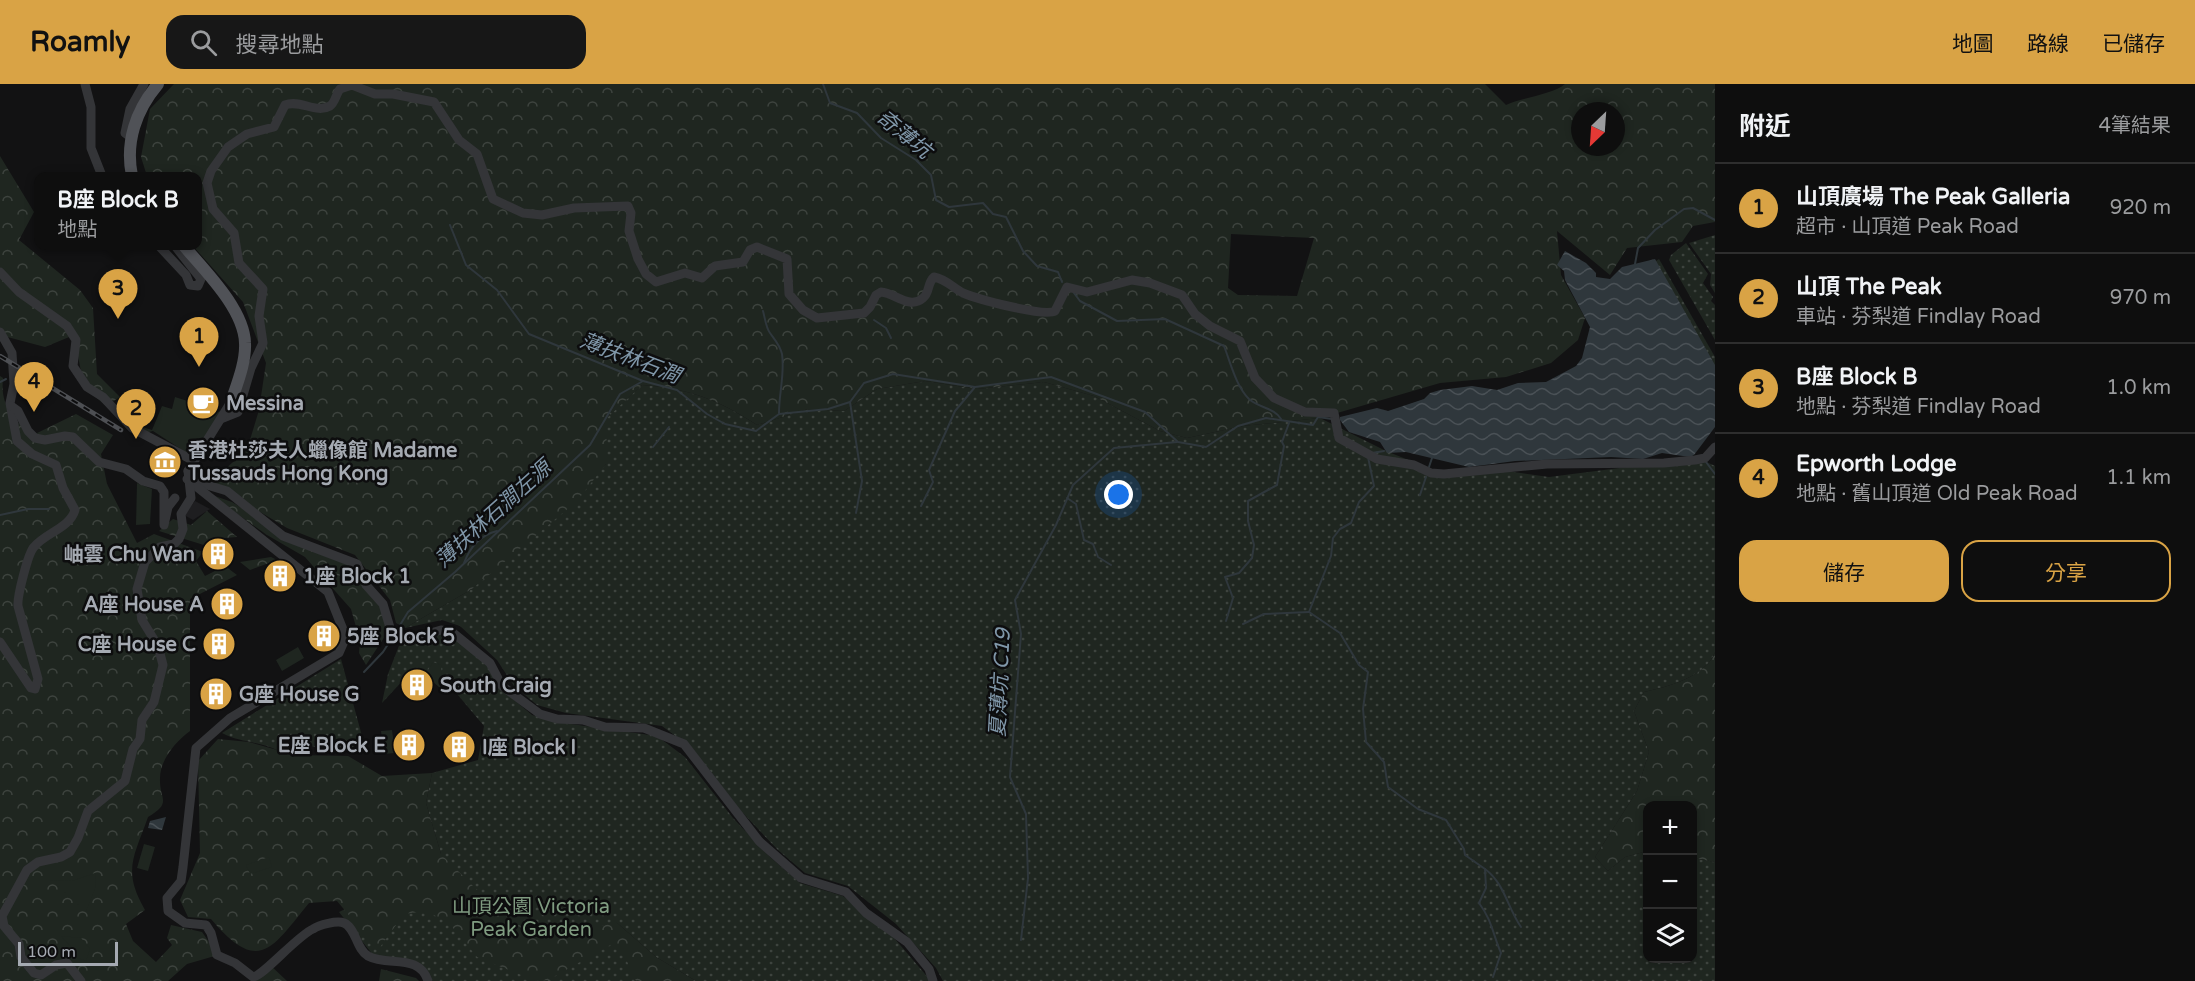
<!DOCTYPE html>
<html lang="zh-TW">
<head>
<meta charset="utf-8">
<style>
  :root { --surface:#0e0e0e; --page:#171717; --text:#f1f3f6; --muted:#9b9c9e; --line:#2e2e2e; --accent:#d9a345 }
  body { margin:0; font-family:"Varela Round","Noto Sans TC",sans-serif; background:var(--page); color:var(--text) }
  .controls { position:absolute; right:18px; bottom:18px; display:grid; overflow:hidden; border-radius:12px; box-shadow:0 3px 9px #0003 }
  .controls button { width:54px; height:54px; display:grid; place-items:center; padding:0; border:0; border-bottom:2px solid var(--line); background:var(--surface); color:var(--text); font:30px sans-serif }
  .compass { position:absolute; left:1571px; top:18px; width:54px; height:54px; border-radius:50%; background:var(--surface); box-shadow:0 3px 9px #0003; rotate:205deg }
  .scale { position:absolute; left:18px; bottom:15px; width:100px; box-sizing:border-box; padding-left:6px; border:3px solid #a5aab2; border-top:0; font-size:16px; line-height:21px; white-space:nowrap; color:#a5aab2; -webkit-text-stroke:4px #0d0d0e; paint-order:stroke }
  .you { position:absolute; left:1119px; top:411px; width:21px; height:21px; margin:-15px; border:4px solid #fff; border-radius:50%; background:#1a73e8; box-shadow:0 0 0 9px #1a73e833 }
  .badge { display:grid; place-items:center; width:39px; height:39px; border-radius:50%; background:var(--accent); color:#111; font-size:20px; font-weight:700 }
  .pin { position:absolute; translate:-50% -50px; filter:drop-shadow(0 2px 3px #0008) }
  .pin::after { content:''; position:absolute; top:32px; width:21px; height:18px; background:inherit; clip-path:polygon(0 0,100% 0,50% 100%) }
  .popup { position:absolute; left:34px; top:88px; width:168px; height:78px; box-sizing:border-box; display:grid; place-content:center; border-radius:12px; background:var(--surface); filter:drop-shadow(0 2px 4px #0005); font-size:20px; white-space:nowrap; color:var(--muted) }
  .popup b { font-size:22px; color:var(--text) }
  .popup::after { content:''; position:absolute; left:50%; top:100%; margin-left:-12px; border:12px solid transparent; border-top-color:var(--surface) }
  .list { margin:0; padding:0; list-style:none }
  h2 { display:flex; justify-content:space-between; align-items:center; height:78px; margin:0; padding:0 24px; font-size:26px }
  h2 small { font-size:20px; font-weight:400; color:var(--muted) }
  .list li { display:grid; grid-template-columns:39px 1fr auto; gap:18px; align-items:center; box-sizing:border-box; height:90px; padding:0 24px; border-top:2px solid var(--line) }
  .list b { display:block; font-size:22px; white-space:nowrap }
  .list p { margin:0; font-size:20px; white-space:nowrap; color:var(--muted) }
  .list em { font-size:20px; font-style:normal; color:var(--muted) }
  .actions { display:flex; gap:12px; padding:18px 24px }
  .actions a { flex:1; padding:14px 0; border:2px solid var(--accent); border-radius:18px; text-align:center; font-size:21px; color:var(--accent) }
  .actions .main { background:var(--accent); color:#111 }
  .icon { flex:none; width:33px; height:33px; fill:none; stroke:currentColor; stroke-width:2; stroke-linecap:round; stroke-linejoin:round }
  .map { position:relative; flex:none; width:1715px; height:897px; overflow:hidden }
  header { display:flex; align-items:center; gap:36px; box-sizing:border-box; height:84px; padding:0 30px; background:var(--accent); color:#111 }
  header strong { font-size:28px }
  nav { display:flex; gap:33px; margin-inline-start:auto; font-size:21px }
  .search { width:420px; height:54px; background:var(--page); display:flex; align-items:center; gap:15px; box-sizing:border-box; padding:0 21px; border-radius:18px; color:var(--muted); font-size:22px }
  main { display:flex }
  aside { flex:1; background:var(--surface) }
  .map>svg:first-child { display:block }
  .built { fill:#1e1e20 }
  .grass { fill:url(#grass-dots) }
  .forest { fill:url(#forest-crowns); fill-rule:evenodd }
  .garden { fill:#1f2620 }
  .water { fill:url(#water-waves) }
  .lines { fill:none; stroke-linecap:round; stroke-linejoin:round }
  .stream { stroke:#2f373c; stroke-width:2 }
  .minor { stroke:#343538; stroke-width:9 }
  .major { stroke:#505257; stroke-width:12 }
  .rail-casing { stroke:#4d4f53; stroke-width:4.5 }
  .rail { stroke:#0d0d0e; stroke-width:2; stroke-dasharray:7; stroke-linecap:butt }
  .labels { text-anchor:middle; stroke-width:5; stroke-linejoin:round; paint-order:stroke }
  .poi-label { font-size:20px; font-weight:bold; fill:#a5aab2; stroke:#0d0d0e; text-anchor:start }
  .park-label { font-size:20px; fill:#7f9b80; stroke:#0d0d0e }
  .water-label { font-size:21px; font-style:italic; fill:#8097a9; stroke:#0d0d0e }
</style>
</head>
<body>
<header>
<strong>Roamly</strong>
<div class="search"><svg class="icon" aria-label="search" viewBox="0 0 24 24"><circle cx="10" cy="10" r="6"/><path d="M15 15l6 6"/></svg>搜尋地點</div>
<nav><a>地圖</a><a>路線</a><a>已儲存</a></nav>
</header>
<main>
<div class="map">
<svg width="1715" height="897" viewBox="0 0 1715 897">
  <defs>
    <pattern id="grass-dots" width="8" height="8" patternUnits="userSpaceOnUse" patternTransform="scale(1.5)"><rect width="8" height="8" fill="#1f2620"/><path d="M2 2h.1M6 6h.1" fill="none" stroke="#3d433e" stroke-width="1.8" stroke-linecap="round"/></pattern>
    <pattern id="forest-crowns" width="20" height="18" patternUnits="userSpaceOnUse" patternTransform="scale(1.5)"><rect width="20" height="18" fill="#1f2620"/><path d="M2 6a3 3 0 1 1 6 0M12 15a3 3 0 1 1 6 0" fill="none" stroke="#3d433e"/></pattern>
    <pattern id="water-waves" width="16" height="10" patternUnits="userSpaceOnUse" patternTransform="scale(1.5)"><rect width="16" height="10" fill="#2f373c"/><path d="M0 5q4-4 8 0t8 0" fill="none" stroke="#4a5156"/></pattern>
  </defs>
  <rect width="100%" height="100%" fill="#121213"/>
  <!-- built -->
  <polygon class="built" points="195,417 210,425 193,436 184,431"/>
  <!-- grass -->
  <g class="grass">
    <polygon points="1715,151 1715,209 1710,201 1711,190 1689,159"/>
    <polygon points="1686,159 1708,190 1703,199 1713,213 1711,217 1715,221 1715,256 1669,176 1671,171"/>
    <polygon points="1659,175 1715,273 1715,288 1653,179"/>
    <path d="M925 297 977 305 1044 298 1094 312 1160 347 1187 354 1243 342 1320 334 1386 367 1436 387 1486 384 1549 393 1698 374 1715 382V568C1706 593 1667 603 1644 608L1634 627 1649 668 1637 707 1595 773 1608 787 1625 773 1647 767 1648 874H1692L1693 774 1715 778V897H943L936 884 896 840 848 802 805 789 778 766 741 727 693 665 662 642 566 629 537 621 514 602 497 576 460 542 442 536 405 544 472 505 606 380V334L642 301C690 305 717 315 757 341L808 325 844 327 877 305Z"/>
    <polygon points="442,547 454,551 489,583 506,609 532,631 564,639 657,652 685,673 733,734 770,773 800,799 843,812 889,848 931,897 696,897 656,873 616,838 668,897 433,897 416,878 373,871 339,828 408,795 441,770 426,719 432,689 478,676 484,642 447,598 406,593 382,619 388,590 402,554"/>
    <path d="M341 575 362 652C348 679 322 665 299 658L279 667C261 657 240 659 222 649Z"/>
  </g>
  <!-- forest -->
  <g class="forest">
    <path d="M174 0H1485L1506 21C1521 14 1554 10 1565 0H1715V138L1693 142 1682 158 1627 164 1610 191 1557 147 1561 191 1585 234 1578 256 1551 279 1506 293 1440 299 1320 334 1243 342 1187 354 1160 347 1094 312 1044 298 977 305 925 297 877 305 844 327 808 325 757 341C717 315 690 305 642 301L607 334 606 380 577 417 472 505 405 544 396 539 390 516 355 471 287 444 210 398 247 366 259 326 266 279 243 218 193 162H198V92H147L141 73 150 25ZM1580 27H1616V63H1580ZM1231 150 1314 154 1297 212 1238 211 1228 204Z"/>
    <polygon points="0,72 34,128 19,156 80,206 93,224 97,290 120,313 106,322 84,303 74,251 45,263 0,251"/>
    <path d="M0 292 3 294C0 323 13 332 31 352L76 330 113 351 101 370 107 400 137 459 154 450 203 468 196 477 205 492 225 482 237 491 190 515V647C176 657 160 676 160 694 159 716 173 718 148 733 134 773 122 786 145 826L126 840 133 857 156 878 172 861 167 854 171 841 202 848 218 871 187 880 168 897H0Z"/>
    <polygon points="209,410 232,418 284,450 350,477 383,519 389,546 366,581 359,569 360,557 351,525 305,473 267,451"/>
    <polygon points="207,427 237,453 212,455 207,462 159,447 173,435 191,441"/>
    <polygon points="271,473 277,476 250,486 240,478"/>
    <path d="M1715 568V778L1693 774 1692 722H1648L1647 767 1625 773 1608 787 1595 773 1637 707 1649 668 1634 627 1644 608C1667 603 1706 593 1715 568Z"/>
    <path d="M218 655 249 658 295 671 348 672 382 692 432 689 426 719 441 770 475 804 525 839 566 852 616 838 656 873 696 897H636L625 873 614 859 548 896 536 897 477 873 449 839 426 827 404 830 378 866 337 817 309 819C272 864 259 892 211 835L188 833 180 816 200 769 198 677Z"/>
    <polygon points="270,881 287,897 255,897"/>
    <polygon points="381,885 416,894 419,897 379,897"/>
  </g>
  <!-- garden -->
  <g class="garden">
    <path d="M175 313 200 321 198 329 209 323 215 329 221 327 224 330 198 368 187 369 153 347 145 349 113 324 118 322C125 334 137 342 152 346L162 322 172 325Z"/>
    <polygon points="137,399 152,405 150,440 136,441"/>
    <polygon points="298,563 304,574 282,587 276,576"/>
    <polygon points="433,578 441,581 442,595 447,610 425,591"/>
    <polygon points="392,646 395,669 384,670 381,647"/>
    <polygon points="144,760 155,763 148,787 137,784"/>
    <polygon points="269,773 272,783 250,790 246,781"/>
    <polygon points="95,789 96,802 86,827 50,796 72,797"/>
    <polygon points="61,852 81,854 90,865 86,877 72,872 74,866"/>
  </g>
  <!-- water -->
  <g class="water">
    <polygon points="1565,167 1586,179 1596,189 1596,193 1610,195 1622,183 1655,175 1715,281 1715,343 1694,371 1690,373 1662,369 1643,375 1611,373 1515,377 1469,383 1406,368 1387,369 1380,358 1349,348 1340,336 1340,333 1377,324 1388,327 1424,315 1430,309 1440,306 1472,302 1497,306 1518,299 1546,298 1576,282 1582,274 1590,243 1565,196 1564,187 1557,181"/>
    <polygon points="166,733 162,746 148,744 150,737"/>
  </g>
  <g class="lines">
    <!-- stream -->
    <g class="stream">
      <polyline points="823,0 830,19 857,29 881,54 916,76 931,91 936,116 949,123 983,119 993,130 1006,133 1023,167 1037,182 1058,188 1062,198"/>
      <polyline points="450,141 466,181 497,206 529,250 643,297 677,306 707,330 725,340 756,347 779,330 828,325 850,318 864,299 893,290 975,303 1051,293 1145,328 1178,358 1206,363 1238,342 1266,334 1313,341 1318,333 1332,335"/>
      <polyline points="1635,180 1638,164 1655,146 1684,125 1693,124 1715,136"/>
      <path d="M1074 209 1080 217 1117 237 1165 235 1224 262C1231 280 1236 302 1249 315 1259 324 1275 324 1281 335"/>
      <path d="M763 227C765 234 766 244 770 249 775 256 780 261 782 270 785 289 779 309 779 329"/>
      <polyline points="874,236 886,244 891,254"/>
      <polyline points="0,298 6,295"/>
      <polyline points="850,318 862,397 856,429"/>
      <polyline points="653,363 669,343"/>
      <polyline points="1372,369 1384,367"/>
      <path d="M1368 373 1374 402 1359 418 1351 439 1340 445 1333 454 1331 472 1309 528 1340 549 1359 581 1368 588 1363 625 1366 658 1384 678 1388 703 1418 725 1446 736 1464 765 1465 771 1485 785 1486 804 1479 819C1492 836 1493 851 1501 869L1493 893"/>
      <polyline points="1706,378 1715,390"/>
      <polyline points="1429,383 1432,374"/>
      <polyline points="1420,411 1426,393"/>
      <polyline points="1067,414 1076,420 1084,456 1093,460 1098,473 1111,481"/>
      <polyline points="921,422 933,398 929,386 955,327 975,303"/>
      <polyline points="0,431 28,425 49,425"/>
      <path d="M464 479C470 463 481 451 497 447"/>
      <polyline points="1226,537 1233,514 1225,493 1239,489 1252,474 1254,461 1248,437 1248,417 1277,401 1284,362 1282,358 1289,339"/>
      <polyline points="1243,540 1264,530 1309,528"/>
      <polyline points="397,546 408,528 455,488 590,361 620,310 643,297"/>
      <polyline points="364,588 383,568 394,551"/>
      <path d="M1485 785C1505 800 1507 823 1521 843"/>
      <polyline points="1021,856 1028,794 1026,730 1010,693 1021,550 1015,516 1056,441 1073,401 1114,364 1177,358"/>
    </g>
    <!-- minor -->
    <g class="minor">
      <polyline points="85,0 91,23 91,64 102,92"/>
      <polyline points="132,54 125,49 130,25 144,0"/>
      <polyline points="159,162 186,191 190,201 198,202 201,195 175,162"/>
      <polyline points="0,188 19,208 67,242 76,256 73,282 87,303 103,313 132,344 194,377"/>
      <path d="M0 248 12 269 14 300 10 319 17 357 32 370 56 381 63 404 75 426C70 444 45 449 34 463 28 469 17 513 18 522L38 595 35 605 31 604 0 558"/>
      <polyline points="11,322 18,327 28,347 35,354 45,356 65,352 73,353 99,378 126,385 143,397 160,402 164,408 164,441 168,423 175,414"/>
      <path d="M223 334 238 328 251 284 263 259 259 232 263 205 239 179 234 149 213 125 207 99 211 87 228 63 247 50 274 43 285 21C300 15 316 30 330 22 335 19 336 10 340 5L352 1 375 10H393L434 18 459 56 477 70 493 115 523 129 542 131 574 124 628 122 631 129 629 147 638 175 646 190 656 198 685 189 702 194 715 182 743 178 750 166 757 163 787 175 789 210 803 226 817 234 864 229 870 223 876 211 881 208C895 209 910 226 923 214 930 209 927 199 934 193 946 195 953 204 963 209 977 215 1044 233 1055 227L1067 203 1087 208 1132 196 1150 199 1182 211 1195 230 1210 242 1240 257 1255 294 1274 314 1305 328 1334 329 1339 354 1377 375 1414 381 1431 389 1444 390 1547 380 1664 379 1695 376 1705 374 1715 363"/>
      <polyline points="188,387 207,401 227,407 283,452 357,480 366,501 383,520 391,547 399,552 414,554 441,546 452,548 490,579 502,602 540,630 557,635 583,636 605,643 644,644 684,660 759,757 801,794 846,808 866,829 907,858 929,885 933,897"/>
      <path d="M187 395 328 508 346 553 339 569 230 634 196 664 183 783 181 797 167 814 168 827 185 839 206 841 211 849 217 871 235 879 253 893C263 892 297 852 313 845 319 841 337 836 344 839 356 844 356 865 368 872 388 883 419 869 428 897"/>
      <polyline points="81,897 67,879 56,881 41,891 34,889 21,873 19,860 4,842 2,832 27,786 38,778 61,773 70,768 78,754 88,727 125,697 133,665 140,655 142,636 154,618 163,581 158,562 142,536 137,505 145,478 160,463 174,460 179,455 183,445 181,430 191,414 188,387 231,318"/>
    </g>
    <!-- major -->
    <g class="major">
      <path d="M132 92C125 58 136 26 158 0"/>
      <path d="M184 162C205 187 244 225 245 259 246 278 237 300 231 318"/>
    </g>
    <!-- rail casing -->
    <g class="rail-casing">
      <polyline id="rail" points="0,272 121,346"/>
    </g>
    <!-- rail -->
    <use href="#rail" class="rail"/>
  </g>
  <!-- icons -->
  <defs>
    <g id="cafe-disc" transform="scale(1.725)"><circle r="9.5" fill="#d9a345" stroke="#0d0d0e"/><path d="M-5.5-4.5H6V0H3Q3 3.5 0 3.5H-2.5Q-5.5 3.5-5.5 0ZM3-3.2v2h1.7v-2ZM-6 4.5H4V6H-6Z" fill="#fff"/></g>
    <g id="museum-disc" transform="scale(1.725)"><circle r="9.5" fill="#d9a345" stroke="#0d0d0e"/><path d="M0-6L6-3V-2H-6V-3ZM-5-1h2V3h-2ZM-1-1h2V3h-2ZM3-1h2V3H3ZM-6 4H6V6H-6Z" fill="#fff"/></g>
    <g id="building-disc" transform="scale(1.725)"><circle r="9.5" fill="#d9a345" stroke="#0d0d0e"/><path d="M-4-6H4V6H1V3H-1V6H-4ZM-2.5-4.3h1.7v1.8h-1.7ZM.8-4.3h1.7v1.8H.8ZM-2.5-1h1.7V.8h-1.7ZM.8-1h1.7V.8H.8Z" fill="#fff"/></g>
  </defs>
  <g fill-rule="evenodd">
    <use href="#cafe-disc" x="203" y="319"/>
    <use href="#museum-disc" x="165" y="378"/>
    <use href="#building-disc" x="218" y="470"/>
    <use href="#building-disc" x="280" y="492"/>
    <use href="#building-disc" x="227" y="520"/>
    <use href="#building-disc" x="324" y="552"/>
    <use href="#building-disc" x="219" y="560"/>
    <use href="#building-disc" x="417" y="601"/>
    <use href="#building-disc" x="216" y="610"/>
    <use href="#building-disc" x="409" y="661"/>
    <use href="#building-disc" x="459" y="663"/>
  </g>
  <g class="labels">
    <!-- poi labels -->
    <g class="poi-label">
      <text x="226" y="326">Messina</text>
      <text x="188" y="373">香港杜莎夫人蠟像館 Madame<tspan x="188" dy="23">Tussauds Hong Kong</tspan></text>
      <text x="195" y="477" text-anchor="end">岫雲 Chu Wan</text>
      <text x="303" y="499">1座 Block 1</text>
      <text x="204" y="527" text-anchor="end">A座 House A</text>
      <text x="347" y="559">5座 Block 5</text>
      <text x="196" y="567" text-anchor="end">C座 House C</text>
      <text x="440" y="608">South Craig</text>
      <text x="239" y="617">G座 House G</text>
      <text x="386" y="668" text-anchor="end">E座 Block E</text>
      <text x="482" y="670">I座 Block I</text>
    </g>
    <!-- park labels -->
    <g class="park-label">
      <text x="531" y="829">山頂公園 Victoria<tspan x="531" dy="23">Peak Garden</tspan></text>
    </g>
    <!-- water labels -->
    <g class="water-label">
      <text transform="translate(904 50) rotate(39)" y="7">奇薄坑</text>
      <text transform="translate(630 274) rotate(21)" y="7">薄扶林石澗</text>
      <text transform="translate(493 430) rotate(-42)" y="7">薄扶林石澗左源</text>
      <text transform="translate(1000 599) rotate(-87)" y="7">夏薄坑 C19</text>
    </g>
  </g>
</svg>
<div class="controls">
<button>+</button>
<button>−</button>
<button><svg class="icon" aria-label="layers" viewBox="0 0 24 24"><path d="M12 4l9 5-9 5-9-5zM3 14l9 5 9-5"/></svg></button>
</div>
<svg class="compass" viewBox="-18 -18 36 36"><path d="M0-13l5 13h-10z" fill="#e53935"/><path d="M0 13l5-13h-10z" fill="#9b9c9e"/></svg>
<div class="scale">100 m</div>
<div class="you"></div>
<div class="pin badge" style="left:199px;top:283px">1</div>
<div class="pin badge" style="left:136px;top:355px">2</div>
<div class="pin badge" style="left:118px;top:235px">3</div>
<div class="popup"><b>B座 Block B</b>地點</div>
<div class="pin badge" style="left:34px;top:328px">4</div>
</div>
<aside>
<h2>附近<small>4筆結果</small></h2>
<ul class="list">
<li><span class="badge">1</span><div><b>山頂廣場 The Peak Galleria</b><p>超市 · 山頂道 Peak Road</p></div><em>920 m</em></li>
<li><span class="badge">2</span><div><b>山頂 The Peak</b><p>車站 · 芬梨道 Findlay Road</p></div><em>970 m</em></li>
<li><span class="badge">3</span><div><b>B座 Block B</b><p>地點 · 芬梨道 Findlay Road</p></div><em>1.0 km</em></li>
<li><span class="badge">4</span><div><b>Epworth Lodge</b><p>地點 · 舊山頂道 Old Peak Road</p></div><em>1.1 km</em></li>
</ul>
<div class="actions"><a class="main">儲存</a><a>分享</a></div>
</aside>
</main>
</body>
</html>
